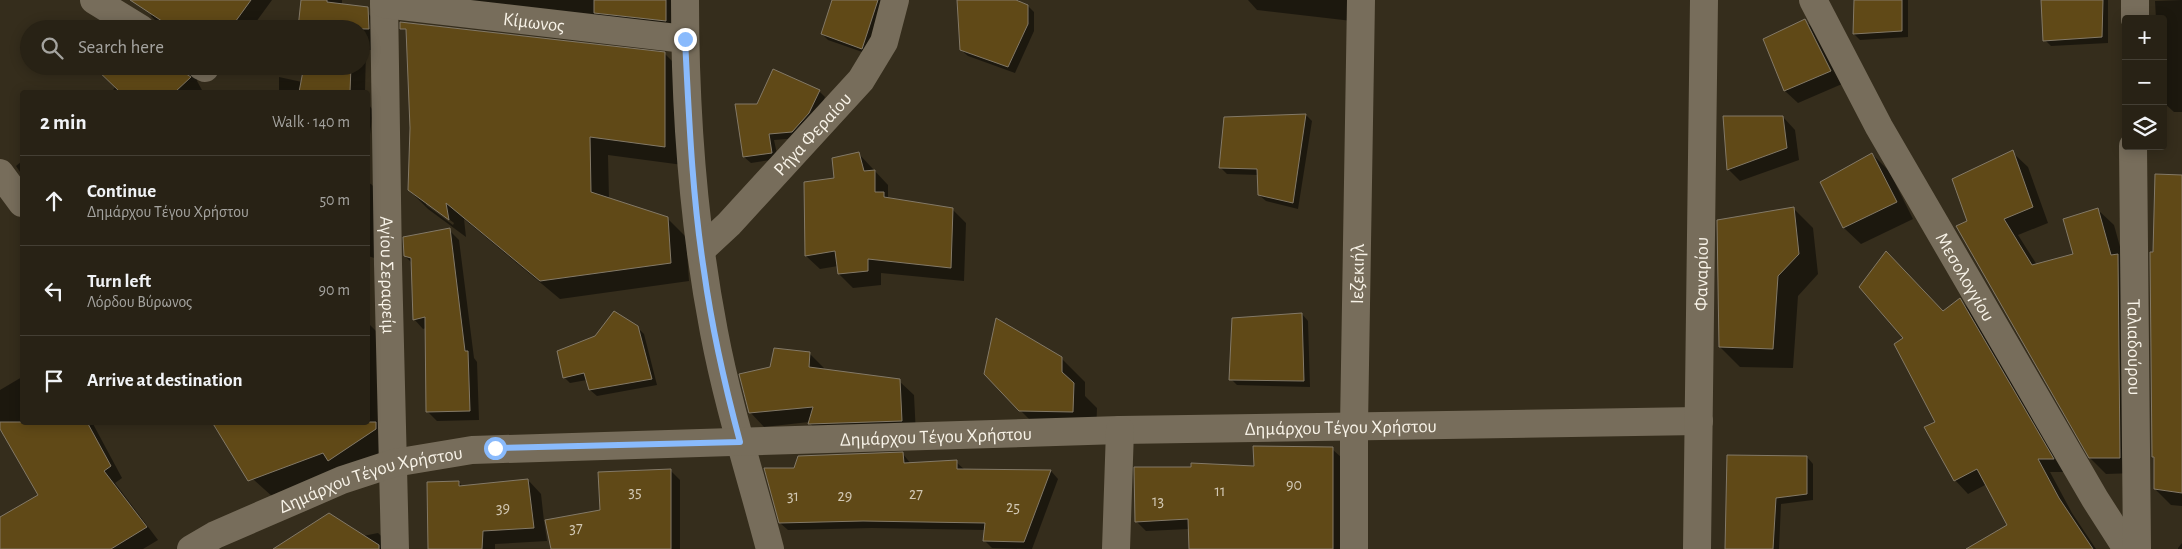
<!DOCTYPE html>
<html lang="en">
<head>
<meta charset="utf-8">
<style>
  :root { --surface:#282215; --page:#302a1e; --text:#f1f3f6; --muted:#a5a4a0; --line:#443f34 }
  body { margin:0; font-family:"Alegreya Sans",sans-serif; background:var(--page); color:var(--text) }
  .controls { position:absolute; right:15px; top:15px; display:grid; overflow:hidden; border-radius:5px; box-shadow:0 2px 12px #0003 }
  .controls button { width:45px; height:45px; display:grid; place-items:center; padding:0; border:0; border-bottom:1px solid var(--line); background:var(--surface); color:var(--text); font:25px sans-serif }
  .stop { position:absolute; width:15px; height:15px; margin:-11px; border:4px solid #89bafc; border-radius:50%; background:#fff }
  .stop.end { background:#89bafc; border-color:#fff; box-shadow:0 1px 5px #0008 }
  .list { margin:0; padding:0; list-style:none }
  h2 { display:flex; justify-content:space-between; align-items:center; height:65px; margin:0; padding:0 20px; font-size:21px }
  h2 small { font-size:16px; font-weight:400; color:var(--muted) }
  .list li { display:grid; grid-template-columns:32px 1fr auto; gap:15px; align-items:center; box-sizing:border-box; height:90px; padding:0 20px; border-top:1px solid var(--line) }
  .list b { display:block; font-size:19px; white-space:nowrap }
  .list p { margin:0; font-size:16px; white-space:nowrap; color:var(--muted) }
  .list em { font-size:16px; font-style:normal; color:var(--muted) }
  .icon { flex:none; width:28px; height:28px; fill:none; stroke:currentColor; stroke-width:2; stroke-linecap:round; stroke-linejoin:round }
  .map { position:relative; flex:none; width:2182px; height:549px; overflow:hidden }
  .search { position:absolute; background:var(--surface); box-shadow:0 2px 12px #0003; left:20px; top:20px; width:350px; height:55px; display:flex; align-items:center; gap:12px; box-sizing:border-box; padding:0 18px; border-radius:28px; color:var(--muted); font-size:19px }
  .panel { position:absolute; background:var(--surface); box-shadow:0 2px 12px #0003; left:20px; top:90px; width:350px; height:335px; border-radius:5px }
  .map>svg:first-child { display:block }
  .shadow { fill:#0007; fill-rule:evenodd }
  .building { fill:#604917; stroke:#837967 }
  .lines { fill:none; stroke-linecap:round; stroke-linejoin:round }
  .street { stroke:#776d5b; stroke-width:28 }
  .secondary { stroke:#776d5b; stroke-width:28 }
  .route { stroke:#89bafc; stroke-width:6 }
  .labels { text-anchor:middle; stroke-width:4; stroke-linejoin:round; paint-order:stroke }
  .number-label { font-size:16px; fill:#d2c8b4 }
  .street-label { font-size:19px; fill:#f8f3e8; stroke:#2b2313 }
</style>
</head>
<body>
<div class="map">
<svg width="2182" height="549" viewBox="0 0 2182 549">
  <rect width="100%" height="100%" fill="#352d1c"/>
  <!-- shadow -->
  <g class="shadow">
    <polygon points="156,0 272,0 251,29 158,29 156,21 151,16"/>
    <polygon points="302,0 342,0 342,5 362,7 377,23 375,51 366,49 365,92 279,92 279,77 302,82 305,66 361,66 363,19 360,29 301,29 299,27"/>
    <polygon points="443,0 695,0 692,44"/>
    <polygon points="834,0 885,0 868,54 828,40 822,34"/>
    <polygon points="959,0 1019,0 1019,3 1028,6 1034,12 1034,31 1015,73 968,56 961,50"/>
    <polygon points="1248,0 1353,0 1352,21 1257,10"/>
    <polygon points="1855,0 1908,0 1908,37 1860,40 1854,34"/>
    <polygon points="2042,0 2108,0 2108,43 2051,46 2045,40"/>
    <polygon points="2182,0 2182,112 2174,112 2163,102 2163,19 2156,19 2155,1"/>
    <polygon points="1804,20 1817,32 1842,84 1798,103 1785,91 1765,40"/>
    <path d="M665 54 683 72V165L608 155 609 199 667 218 686 237 689 281 560 299 464 219 466 237 428 209 409 190ZM426 202 454 223 453 225 426 205Z"/>
    <polygon points="110,66 204,66 199,71 197,81 202,90 200,92 112,92 115,87"/>
    <polygon points="819,91 825,97 815,120 798,138 774,140 778,159 751,163 744,157 758,105"/>
    <polygon points="368,104 373,110 368,151"/>
    <polygon points="1306,115 1312,121 1298,209 1266,201 1259,195 1258,175 1227,174 1221,168"/>
    <polygon points="1783,117 1795,130 1799,160 1740,181 1728,169"/>
    <polygon points="2012,152 2028,167 2048,223 2018,235 2037,265 2075,255 2098,210 2114,225 2124,261 2136,473 2106,474 2090,458 1968,221"/>
    <polygon points="858,153 888,185 888,198 952,209 966,223 964,281 881,273 881,285 853,288 839,274 838,266 820,269 806,256 836,179"/>
    <polygon points="1872,154 1889,171 1913,219 1861,244 1844,228 1822,183"/>
    <polygon points="22,161 22,175 16,166"/>
    <polygon points="2182,176 2182,506 2171,505 2155,489 2155,459 2153,457 2155,253"/>
    <polygon points="368,183 371,184 386,199 387,262 368,256"/>
    <polygon points="1793,208 1813,228 1818,274 1798,296 1793,368 1740,367 1720,347"/>
    <polygon points="449,230 459,240 474,358 477,362 479,420 437,421 427,411 426,328 423,329 414,319 412,263 405,256"/>
    <polygon points="1960,300 1973,313 2065,472 2050,472 2072,513 2096,549 2002,549 2009,525 1987,484 1968,494 1955,480 1926,428 1937,423 1943,312"/>
    <polygon points="1302,314 1308,321 1310,387 1237,385 1231,379"/>
    <polygon points="368,323 388,343 386,454 274,498 242,469 368,422"/>
    <polygon points="637,327 644,334 657,385 597,396 590,390 587,380 570,383 564,377"/>
    <polygon points="809,353 824,368 823,370 899,381 914,395 916,435 823,438 809,422 764,427 750,412 771,368"/>
    <polygon points="1061,358 1085,382 1085,396 1097,408 1096,435 1044,434 1020,410"/>
    <polygon points="22,377 22,422 92,422 122,478 115,483 158,540 143,549 0,549 0,518 39,495 7,439 0,430 0,390"/>
    <polygon points="1332,449 1342,458 1342,549 1190,549 1189,529 1146,531 1136,521 1192,468 1255,468"/>
    <polygon points="903,454 911,464 956,462 965,470 1051,471 1058,479 1032,549 992,548 984,540 985,530 872,528 788,530 780,523 795,469"/>
    <polygon points="1807,457 1813,464 1813,500 1781,504 1779,549 1726,549"/>
    <polygon points="671,471 680,480 680,549 552,549 546,521 544,521 547,541 495,544 495,549 429,549 459,482 463,487 528,480 541,494 544,521 601,511"/>
    <polygon points="378,533 392,546 392,549 298,549"/>
    <polygon points="2182,543 2182,549 2178,549 2178,548"/>
  </g>
  <!-- building -->
  <g class="building">
    <polygon points="130,0 251,0 230,29 174,29"/>
    <polygon points="301,0 327,0 327,2 368,7 369,29 298,28"/>
    <polygon points="594,0 666,0 666,21 594,13"/>
    <polygon points="832,0 878,0 862,49 821,34"/>
    <polygon points="957,0 1016,0 1028,5 1028,24 1008,67 960,50"/>
    <polygon points="1854,0 1902,0 1902,31 1853,34"/>
    <polygon points="2041,0 2103,0 2102,37 2043,41"/>
    <polygon points="1805,19 1831,71 1784,91 1763,39"/>
    <polygon points="400,22 665,52 665,147 590,137 591,192 668,217 671,263 540,281 446,203 449,220 408,190 410,128 406,29 400,29"/>
    <polygon points="93,66 174,66 191,77 175,92 120,92"/>
    <polygon points="304,66 351,66 350,92 299,92"/>
    <polygon points="773,69 820,90 809,113 792,132 769,134 772,153 743,157 735,104 757,104"/>
    <polygon points="1306,114 1293,203 1258,195 1257,169 1219,168 1224,117"/>
    <polygon points="1723,116 1783,116 1787,148 1727,170"/>
    <polygon points="2013,150 2033,207 2004,219 2032,265 2073,254 2063,219 2098,208 2111,255 2118,254 2120,458 2089,458 1956,226 1967,221 1952,179"/>
    <polygon points="859,152 864,171 875,170 875,192 884,192 884,197 953,208 951,268 868,259 868,271 838,274 835,251 805,256 804,182 834,178 832,158"/>
    <polygon points="1872,153 1897,202 1843,228 1820,182"/>
    <polygon points="2155,174 2182,175 2182,493 2154,489 2154,457 2152,457 2150,252 2153,252"/>
    <polygon points="1794,207 1799,254 1778,276 1773,349 1719,347 1717,220"/>
    <polygon points="450,228 465,351 468,351 470,411 426,412 425,317 413,320 411,258 404,256 403,237"/>
    <polygon points="1886,251 1943,311 1960,298 2054,459 2038,459 2059,498 2093,549 1966,549 2007,525 1977,469 1954,481 1924,427 1935,422 1894,344 1903,338 1859,287"/>
    <polygon points="614,311 638,326 652,379 589,390 584,373 563,378 557,351 595,336"/>
    <polygon points="1302,313 1304,381 1229,380 1232,318"/>
    <polygon points="996,318 1062,357 1062,372 1074,383 1073,412 1019,411 984,374"/>
    <polygon points="774,348 810,352 809,367 900,379 902,421 808,424 813,407 749,413 739,374 770,367"/>
    <polygon points="0,422 87,422 111,466 104,471 147,527 111,549 0,549 0,517 38,495 0,429"/>
    <polygon points="212,422 376,422 376,429 328,461 323,453 248,481"/>
    <polygon points="1253,446 1333,447 1333,549 1189,549 1188,519 1135,522 1134,467 1191,467 1191,463 1254,466"/>
    <polygon points="903,452 904,463 957,460 957,469 1051,470 1024,542 983,541 985,523 863,521 779,523 764,468 794,468 798,456"/>
    <polygon points="1727,455 1807,456 1807,494 1776,498 1773,549 1725,549"/>
    <polygon points="671,469 671,549 551,549 545,520 600,510 598,472"/>
    <polygon points="528,479 534,528 483,531 482,549 428,549 427,482 459,481 459,486"/>
    <polygon points="329,513 379,545 379,549 273,549"/>
  </g>
  <g class="lines">
    <!-- street -->
    <g class="street">
      <polyline points="94,0 141,29"/>
      <path id="s1" d="M384 0 388 264 395 549"/>
      <path d="M685 0C685 111 693 223 714 332 728 406 751 477 770 549"/>
      <path id="s2" d="M1813 0 1879 127 2095 499 2127 549"/>
      <path id="s3" d="M384 4 685 39"/>
      <polyline points="2135,19 2135,0"/>
      <polyline points="201,66 205,68"/>
      <path id="s4" d="M2133 146 2137 549"/>
      <polyline points="0,173 22,203"/>
      <path id="s5" d="M701 250 729 224 861 80 884 42 895 0"/>
      <path id="s6" d="M191 549 215 535 342 480 394 463 472 450 1120 430 1699 421"/>
      <polyline points="1116,549 1120,430"/>
      <path id="s7" d="M1354 549V426L1361 0"/>
    </g>
    <!-- secondary -->
    <path class="secondary" id="s8" d="M1697 549 1704 0"/>
  </g>
  <g class="lines">
    <!-- route -->
    <path class="route" d="M495 448 740 442C725 386 712 329 704 271 692 194 689 117 685 39"/>
  </g>
  <g class="labels">
    <!-- number labels -->
    <g class="number-label">
      <text x="1294" y="490">90</text>
      <text x="1220" y="496">11</text>
      <text x="635" y="497">35</text>
      <text x="916" y="499">27</text>
      <text x="793" y="501">31</text>
      <text x="845" y="501">29</text>
      <text x="1158" y="506">13</text>
      <text x="1013" y="512">25</text>
      <text x="503" y="513">39</text>
      <text x="576" y="533">37</text>
    </g>
    <!-- street labels -->
    <g class="street-label">
      <text dy="7" stroke="none"><textPath href="#s3" startOffset="151">Κίμωνος</textPath></text>
      <text dy="7" stroke="none"><textPath href="#s5" startOffset="161">Ρήγα Φεραίου</textPath></text>
      <text dy="7" stroke="none"><textPath href="#s7" startOffset="275">Ιεζεκιήλ</textPath></text>
      <text dy="7" stroke="none"><textPath href="#s1" startOffset="275">Αγίου Σεραφείμ</textPath></text>
      <text dy="7" stroke="none"><textPath href="#s8" startOffset="275">Φαναρίου</textPath></text>
      <text dy="7" stroke="none"><textPath href="#s2" startOffset="316">Μεσολογγίου</textPath></text>
      <text dy="7" stroke="none"><textPath href="#s4" startOffset="201">Ταλιαδούρου</textPath></text>
      <text dy="7" stroke="none"><textPath href="#s6" startOffset="1169">Δημάρχου Τέγου Χρήστου</textPath></text>
      <text dy="7" stroke="none"><textPath href="#s6" startOffset="764">Δημάρχου Τέγου Χρήστου</textPath></text>
      <text dy="7" stroke="none"><textPath href="#s6" startOffset="194">Δημάρχου Τέγου Χρήστου</textPath></text>
    </g>
  </g>
</svg>
<div class="controls">
<button>+</button>
<button>−</button>
<button><svg class="icon" aria-label="layers" viewBox="0 0 24 24"><path d="M12 4l9 5-9 5-9-5zM3 14l9 5 9-5"/></svg></button>
</div>
<div class="stop" style="left:495px;top:448px"></div>
<div class="stop end" style="left:685px;top:39px"></div>
<div class="search"><svg class="icon" aria-label="search" viewBox="0 0 24 24"><circle cx="10" cy="10" r="6"/><path d="M15 15l6 6"/></svg>Search here</div>
<section class="panel">
<h2>2 min<small>Walk · 140 m</small></h2>
<ul class="list">
<li><svg class="icon" aria-label="ahead" viewBox="0 0 24 24"><path d="M12 20V5M6 11l6-6 6 6"/></svg><div><b>Continue</b><p>Δημάρχου Τέγου Χρήστου</p></div><em>50 m</em></li>
<li><svg class="icon" aria-label="left" viewBox="0 0 24 24"><path d="M17 20v-9H6M10 6l-5 5 5 5"/></svg><div><b>Turn left</b><p>Λόρδου Βύρωνος</p></div><em>90 m</em></li>
<li><svg class="icon" aria-label="arrive" viewBox="0 0 24 24"><path d="M6 21V4h12l-3 4 3 4H6"/></svg><div><b>Arrive at destination</b></div></li>
</ul>
</section>
</div>
</body>
</html>
